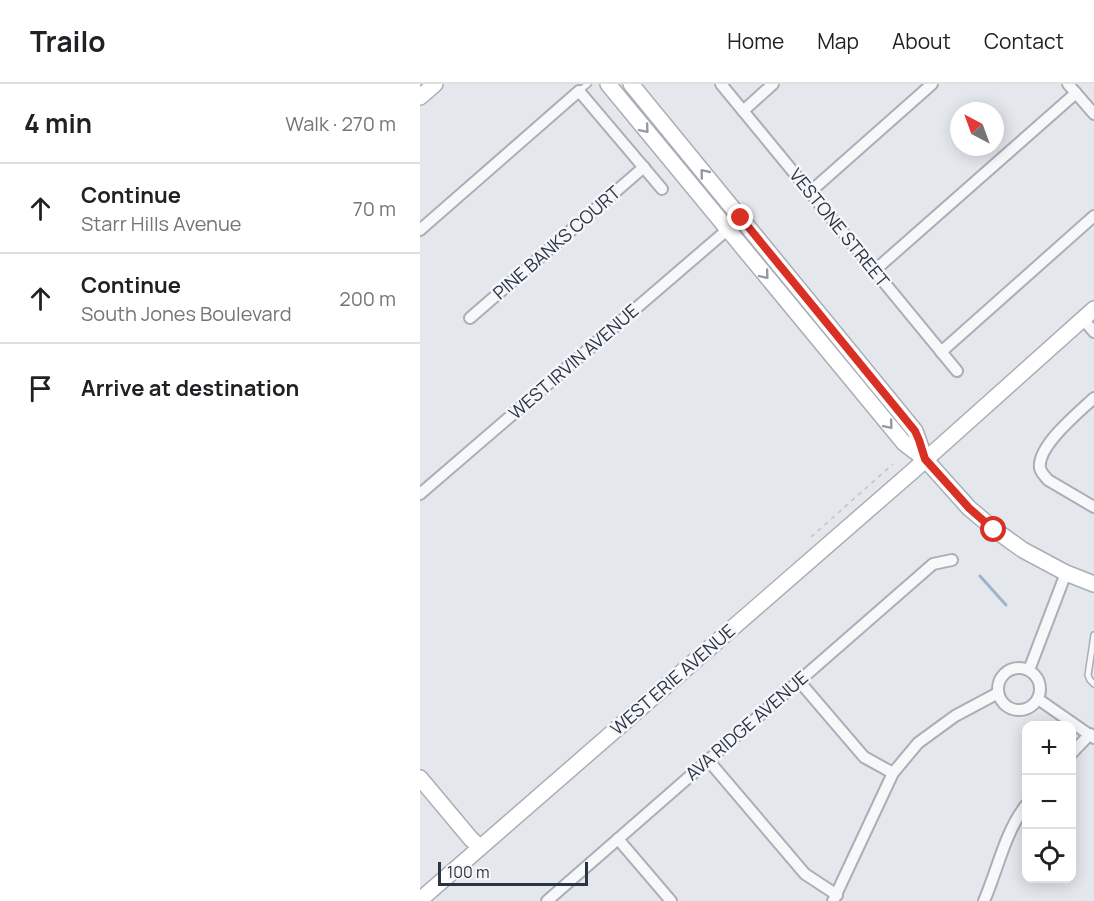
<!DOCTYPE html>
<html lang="en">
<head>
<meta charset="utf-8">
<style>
  :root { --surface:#fff; --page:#f6f6f6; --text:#202124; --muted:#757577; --line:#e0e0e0 }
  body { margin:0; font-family:Manrope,sans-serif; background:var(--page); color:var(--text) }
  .controls { position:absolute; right:18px; bottom:18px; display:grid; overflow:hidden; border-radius:12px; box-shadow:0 3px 15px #0003 }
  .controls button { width:54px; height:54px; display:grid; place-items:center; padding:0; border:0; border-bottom:2px solid var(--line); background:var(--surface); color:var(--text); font:30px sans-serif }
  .compass { position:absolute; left:530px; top:18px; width:54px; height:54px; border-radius:50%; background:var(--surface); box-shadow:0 3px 15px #0003; rotate:319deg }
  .scale { position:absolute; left:18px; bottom:15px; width:150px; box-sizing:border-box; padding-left:6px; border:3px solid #2b3445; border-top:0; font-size:16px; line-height:21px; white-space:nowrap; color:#2b3445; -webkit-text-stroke:4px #f4f6f9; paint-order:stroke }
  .stop { position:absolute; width:18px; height:18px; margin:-14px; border:4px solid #d93025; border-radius:50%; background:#fff }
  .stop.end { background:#d93025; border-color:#fff; box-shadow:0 2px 6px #0008 }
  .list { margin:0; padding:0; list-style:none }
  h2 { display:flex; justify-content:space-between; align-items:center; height:78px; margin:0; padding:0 24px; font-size:26px }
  h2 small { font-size:20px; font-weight:400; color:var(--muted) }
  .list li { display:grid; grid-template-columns:39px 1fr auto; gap:18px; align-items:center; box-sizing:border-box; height:90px; padding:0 24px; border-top:2px solid var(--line) }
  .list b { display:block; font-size:22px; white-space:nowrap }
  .list p { margin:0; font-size:20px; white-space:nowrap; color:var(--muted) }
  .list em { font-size:20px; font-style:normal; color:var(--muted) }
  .icon { flex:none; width:33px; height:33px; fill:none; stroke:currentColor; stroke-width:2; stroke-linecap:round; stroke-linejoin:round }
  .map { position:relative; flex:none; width:674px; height:817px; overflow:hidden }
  header { display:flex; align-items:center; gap:36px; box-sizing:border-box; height:84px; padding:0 30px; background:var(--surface); border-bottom:2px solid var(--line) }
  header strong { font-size:28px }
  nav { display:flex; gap:33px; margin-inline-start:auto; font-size:21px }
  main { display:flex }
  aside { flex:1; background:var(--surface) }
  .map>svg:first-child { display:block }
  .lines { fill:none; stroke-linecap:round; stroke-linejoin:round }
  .stream { stroke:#9fb4cc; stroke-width:3 }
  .lane-casing { stroke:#a9aeb7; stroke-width:8 }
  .street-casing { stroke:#a9aeb7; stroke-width:14 }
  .secondary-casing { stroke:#a9aeb7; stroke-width:18 }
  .path { stroke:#c2c5cb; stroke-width:1.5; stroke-dasharray:4.5 4.5; stroke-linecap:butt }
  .lane { stroke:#f7f8fa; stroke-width:5 }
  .street { stroke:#f7f8fa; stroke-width:10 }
  .secondary { stroke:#fff; stroke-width:15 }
  .oneway { stroke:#959aa2 }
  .route { stroke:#d93025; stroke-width:8 }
  .labels { text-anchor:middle; stroke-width:5; stroke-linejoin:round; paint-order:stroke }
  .street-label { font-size:18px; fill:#2b3445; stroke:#f4f6f9 }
</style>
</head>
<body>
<header>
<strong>Trailo</strong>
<nav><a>Home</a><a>Map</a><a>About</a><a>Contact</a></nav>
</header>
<main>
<aside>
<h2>4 min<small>Walk · 270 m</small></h2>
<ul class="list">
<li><svg class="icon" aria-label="ahead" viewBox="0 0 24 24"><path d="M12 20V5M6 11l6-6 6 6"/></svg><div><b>Continue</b><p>Starr Hills Avenue</p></div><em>70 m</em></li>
<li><svg class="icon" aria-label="ahead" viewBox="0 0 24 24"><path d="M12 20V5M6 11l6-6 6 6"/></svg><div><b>Continue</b><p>South Jones Boulevard</p></div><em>200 m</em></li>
<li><svg class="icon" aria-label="arrive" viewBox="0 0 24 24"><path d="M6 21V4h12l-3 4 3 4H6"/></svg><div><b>Arrive at destination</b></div></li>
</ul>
</aside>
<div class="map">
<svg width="674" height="817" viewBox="0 0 674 817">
  <rect width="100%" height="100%" fill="#e4e7ec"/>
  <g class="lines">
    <!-- stream -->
    <polyline class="stream" points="560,492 586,521"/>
    <!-- lane casing -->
    <g class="lane-casing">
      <g id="lane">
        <polyline points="159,7 168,0"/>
        <polyline points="674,551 668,591 670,596 674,600"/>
      </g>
    </g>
    <!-- street casing -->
    <g class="street-casing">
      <g id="street">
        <polyline points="301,0 537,287"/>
        <polyline points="648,0 674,30"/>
        <polyline points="323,27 353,0"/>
        <polyline points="390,108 512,0"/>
        <polyline points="0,146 159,7 242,105"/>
        <polyline points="454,187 656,9"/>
        <polyline points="50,234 224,83"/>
        <polyline points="663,235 674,248"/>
        <polyline points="521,268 674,132"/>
        <path d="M674 314C659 328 617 362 620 384 621 389 625 392 628 396L674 423"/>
        <polyline points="0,410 321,134"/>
        <circle cx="599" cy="605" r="21"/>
        <polyline points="609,586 646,489"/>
        <polyline points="379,597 444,673 473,689"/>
        <polyline points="618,615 674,654"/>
        <polyline points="652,669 670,650"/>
        <polyline points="288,676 385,790 417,811"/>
        <polyline points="198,755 251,817"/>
        <polyline points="127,817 513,480 532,476"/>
        <polyline points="413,817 473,689 498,659 535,632 578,609"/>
        <path d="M564 817C578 785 584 750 606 721"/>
      </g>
    </g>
    <!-- secondary casing -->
    <g class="secondary-casing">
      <g id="secondary">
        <polyline points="188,0 484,359 505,375 549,424 575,446 603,466 646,489 674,500"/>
        <polyline points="211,0 495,347 505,375"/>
        <polyline points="0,13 15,0"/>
        <polyline points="0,694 51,755 60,763"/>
        <polyline points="0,816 494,386 674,225"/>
      </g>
    </g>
    <!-- path -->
    <polyline class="path" points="391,453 473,380"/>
    <!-- lane -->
    <use href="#lane" class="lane"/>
    <!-- street -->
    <use href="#street" class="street"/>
    <!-- secondary -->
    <use href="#secondary" class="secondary"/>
  </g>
  <!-- one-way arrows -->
  <defs><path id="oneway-chevron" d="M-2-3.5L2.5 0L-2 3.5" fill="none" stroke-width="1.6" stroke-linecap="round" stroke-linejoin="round" transform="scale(1.5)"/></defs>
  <g class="oneway">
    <use href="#oneway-chevron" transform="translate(225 45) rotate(50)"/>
    <use href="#oneway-chevron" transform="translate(284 89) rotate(-129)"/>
    <use href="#oneway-chevron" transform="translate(345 191) rotate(50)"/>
    <use href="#oneway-chevron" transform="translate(469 341) rotate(50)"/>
  </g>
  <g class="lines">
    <!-- route -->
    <polyline class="route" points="321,134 495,347 499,356 505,375 549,424 574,446"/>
  </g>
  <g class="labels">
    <!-- street labels -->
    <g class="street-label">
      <text transform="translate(419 144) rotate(51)" y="6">VESTONE STREET</text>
      <text transform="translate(137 159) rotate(-41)" y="6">PINE BANKS COURT</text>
      <text transform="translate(154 278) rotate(-41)" y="6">WEST IRVIN AVENUE</text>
      <text transform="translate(253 596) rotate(-41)" y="6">WEST ERIE AVENUE</text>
      <text transform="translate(327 642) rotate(-41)" y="6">AVA RIDGE AVENUE</text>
    </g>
  </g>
</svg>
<div class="controls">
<button>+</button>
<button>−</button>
<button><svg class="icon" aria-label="locate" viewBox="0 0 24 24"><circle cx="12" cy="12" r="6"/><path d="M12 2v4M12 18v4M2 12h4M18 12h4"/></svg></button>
</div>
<svg class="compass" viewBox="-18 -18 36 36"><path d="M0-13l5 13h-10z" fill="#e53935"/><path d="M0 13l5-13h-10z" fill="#757577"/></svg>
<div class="scale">100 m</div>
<div class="stop" style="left:574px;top:446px"></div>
<div class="stop end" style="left:321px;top:134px"></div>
</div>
</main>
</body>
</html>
